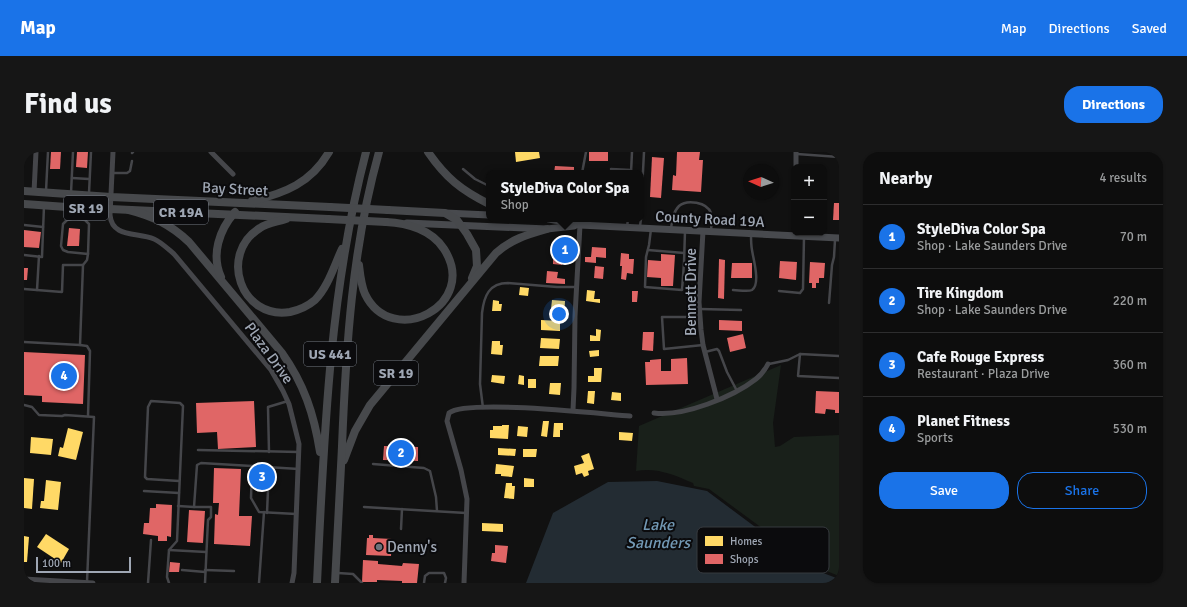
<!DOCTYPE html>
<html lang="en">
<head>
<meta charset="utf-8">
<style>
  :root { --surface:#0d0d0d; --page:#161616; --text:#f1f3f6; --muted:#9a9c9d; --line:#2d2d2e; --accent:#1a73e8 }
  body { margin:0; font-family:Signika,sans-serif; background:var(--page); color:var(--text) }
  .controls { position:absolute; right:12px; top:12px; display:grid; overflow:hidden; border-radius:8px; box-shadow:0 1px 3px #0004 }
  .controls button { width:36px; height:36px; display:grid; place-items:center; padding:0; border:0; border-bottom:1px solid var(--line); background:var(--surface); color:var(--text); font:20px sans-serif }
  .compass { position:absolute; left:719px; top:12px; width:36px; height:36px; border-radius:50%; background:var(--surface); box-shadow:0 1px 3px #0004; rotate:273deg }
  .scale { position:absolute; left:12px; bottom:10px; width:95px; box-sizing:border-box; padding-left:4px; border:2px solid #9fa7b4; border-top:0; font-size:11px; line-height:14px; white-space:nowrap; color:#9fa7b4; -webkit-text-stroke:3px #0b0b0d; paint-order:stroke }
  .you { position:absolute; left:535px; top:162px; width:14px; height:14px; margin:-10px; border:3px solid #fff; border-radius:50%; background:#1a73e8; box-shadow:0 0 0 6px #1a73e833 }
  .badge { display:grid; place-items:center; width:26px; height:26px; border-radius:50%; background:var(--accent); color:#fff; font-size:13px; font-weight:700 }
  .pin { position:absolute; translate:-50% -50%; border:2px solid #fff; box-shadow:0 1px 4px #0006 }
  .popup { position:absolute; left:462px; top:18px; width:158px; height:52px; box-sizing:border-box; display:grid; place-content:center; border-radius:8px; background:var(--surface); filter:drop-shadow(0 1px 3px #0005); font-size:13px; white-space:nowrap; color:var(--muted) }
  .popup b { font-size:15px; color:var(--text) }
  .popup::after { content:''; position:absolute; left:50%; top:100%; margin-left:-8px; border:8px solid transparent; border-top-color:var(--surface) }
  .list { margin:0; padding:0; list-style:none }
  h2 { display:flex; justify-content:space-between; align-items:center; height:52px; margin:0; padding:0 16px; font-size:17px }
  h2 small { font-size:13px; font-weight:400; color:var(--muted) }
  .list li { display:grid; grid-template-columns:26px 1fr auto; gap:12px; align-items:center; box-sizing:border-box; height:64px; padding:0 16px; border-top:1px solid var(--line) }
  .list b { display:block; font-size:15px; white-space:nowrap }
  .list p { margin:0; font-size:13px; white-space:nowrap; color:var(--muted) }
  .list em { font-size:13px; font-style:normal; color:var(--muted) }
  .actions { display:flex; gap:8px; padding:12px 16px }
  .actions a { flex:1; padding:9px 0; border:1px solid var(--accent); border-radius:16px; text-align:center; font-size:14px; color:var(--accent) }
  .actions .main { background:var(--accent); color:#fff }
  .map { position:relative; flex:none; width:815px; height:431px; overflow:hidden; border-radius:16px }
  header { display:flex; align-items:center; gap:24px; box-sizing:border-box; height:56px; padding:0 20px; background:var(--accent); color:#fff }
  header strong { font-size:19px }
  nav { display:flex; gap:22px; margin-inline-start:auto; font-size:14px }
  .intro { display:flex; align-items:center; justify-content:space-between; box-sizing:border-box; height:96px; padding:0 24px }
  h1 { margin:0; font-size:28px }
  .button { padding:10px 18px; border-radius:16px; background:var(--accent); color:#fff; font-size:14px; font-weight:700 }
  main { display:flex; gap:24px; padding:0 24px }
  aside { flex:1; background:var(--surface); border-radius:16px; box-shadow:0 1px 3px #0004 }
  .map>svg:first-child { display:block }
  .green { fill:#19201a }
  .water { fill:#232c33 }
  .homes { fill:#ffd966 }
  .shops { fill:#e06666 }
  .lines { fill:none; stroke-linecap:round; stroke-linejoin:round }
  .service { stroke:#45464a; stroke-width:2.5 }
  .minor { stroke:#45464a; stroke-width:5 }
  .secondary { stroke:#484a4e; stroke-width:7 }
  .primary { stroke:#47494c; stroke-width:8 }
  .primary-bridge { stroke:#47494c; stroke-width:8 }
  .poi-dot { fill:#6d727b; stroke:#0b0b0d; stroke-width:1.5 }
  .labels { text-anchor:middle; stroke-width:4; stroke-linejoin:round; paint-order:stroke }
  .shield { fill:#0b0b0d; stroke:#737882; stroke-width:1 }
  .shield-label { font-size:14px; font-weight:bold; fill:#9fa7b4 }
  .street-label { font-size:15px; fill:#9fa7b4; stroke:#0b0b0d }
  .poi-label { font-size:15px; fill:#9fa7b4; stroke:#0b0b0d; text-anchor:start }
  .water-label { font-size:16px; font-style:italic; fill:#7298b4; stroke:#0b0b0d }
  .key { fill:#0b0b0d; stroke:#373a3f; stroke-width:1 }
  .key-label { font-size:11px; fill:#9fa7b4 }
</style>
</head>
<body>
<header>
<strong>Map</strong>
<nav><a>Map</a><a>Directions</a><a>Saved</a></nav>
</header>
<div class="intro"><h1>Find us</h1><a class="button">Directions</a></div>
<main>
<div class="map">
<svg width="815" height="431" viewBox="0 0 815 431">
  <rect width="100%" height="100%" fill="#111"/>
  <!-- green -->
  <path class="green" d="M757 213 749 271 751 295 756 294 770 285 815 283V424L795 416 786 403 769 399 685 337 670 334 669 331C651 323 632 315 612 319L615 274Z"/>
  <!-- water -->
  <polygon class="water" points="633,329 683,339 786,416 815,427 815,431 502,431 529,361 584,330"/>
  <!-- homes -->
  <g class="homes">
    <polygon points="491,0 515,0 516,6 492,10"/>
    <polygon points="496,135 505,136 504,144 495,143"/>
    <polygon points="563,138 571,139 570,147 576,147 576,151 562,149"/>
    <polygon points="469,148 475,149 475,152 478,152 477,159 468,159"/>
    <polygon points="528,148 541,149 540,165 532,164 532,158 527,157"/>
    <polygon points="517,168 536,169 536,179 517,178"/>
    <polygon points="572,177 577,178 576,189 566,189 566,183 572,184"/>
    <polygon points="517,186 536,187 535,197 516,196"/>
    <polygon points="468,189 476,189 476,193 479,193 478,203 467,202"/>
    <polygon points="575,198 575,204 566,205 565,199"/>
    <polygon points="516,204 535,204 534,214 515,214"/>
    <polygon points="570,216 578,216 577,230 564,230 564,224 570,224"/>
    <polygon points="468,223 481,224 480,232 467,230"/>
    <polygon points="495,223 500,224 500,233 494,232"/>
    <rect x="504" y="227" width="8" height="9"/>
    <polygon points="526,231 537,231 536,243 525,242"/>
    <polygon points="564,239 571,239 570,252 563,251"/>
    <polygon points="588,240 597,241 597,249 587,248"/>
    <polygon points="519,269 525,269 523,285 517,284"/>
    <polygon points="530,271 539,271 539,278 536,278 536,285 529,285"/>
    <polygon points="478,273 485,273 484,287 466,286 466,278 469,278 469,274 478,274"/>
    <polygon points="494,274 504,275 503,285 493,284"/>
    <polygon points="44,276 59,280 52,308 34,304 36,295 39,296"/>
    <polygon points="595,280 609,281 608,289 595,288"/>
    <polygon points="7,285 29,287 27,303 6,301"/>
    <polygon points="474,296 492,297 491,304 474,303"/>
    <polygon points="499,297 513,297 512,305 499,305"/>
    <polygon points="565,301 570,317 564,319 565,323 560,325 558,321 552,323 550,314 560,311 557,304"/>
    <polygon points="472,312 490,314 488,325 477,324 477,322 471,322"/>
    <polygon points="0,326 10,327 8,357 0,356"/>
    <polygon points="500,326 510,327 510,335 500,335"/>
    <polygon points="22,328 37,330 34,358 16,356 17,349 20,349"/>
    <polygon points="482,331 488,331 488,334 491,334 490,347 480,346"/>
    <polygon points="458,371 479,372 479,380 458,379"/>
    <polygon points="22,382 45,397 37,411 13,395"/>
    <polygon points="0,384 5,385 3,410 0,410"/>
  </g>
  <!-- shops -->
  <g class="shops">
    <polygon points="27,0 37,0 36,17 26,17"/>
    <polygon points="53,0 64,0 63,16 52,15"/>
    <rect x="565" y="0" width="19" height="9"/>
    <polygon points="653,0 676,0 675,8 679,8 677,40 648,38 649,23 652,24"/>
    <polygon points="628,5 640,6 637,46 626,45"/>
    <polygon points="531,14 550,15 550,21 530,21"/>
    <polygon points="810,51 815,51 815,68 809,68"/>
    <polygon points="45,76 56,77 55,94 43,94"/>
    <polygon points="0,78 17,80 15,96 0,95"/>
    <polygon points="532,89 544,90 543,103 539,102 538,113 529,112 529,102 531,102"/>
    <polygon points="568,95 582,96 582,106 572,105 572,111 561,110 561,105 567,105"/>
    <polygon points="597,101 605,102 605,107 610,107 609,122 603,121 602,128 597,127 598,114 596,114"/>
    <polygon points="637,102 651,103 649,134 637,134 637,126 623,125 624,108 637,109"/>
    <polygon points="695,107 701,108 700,147 694,146"/>
    <polygon points="756,109 773,110 772,128 755,126"/>
    <polygon points="786,110 801,111 800,126 795,126 795,131 792,131 792,136 788,136 788,131 785,131"/>
    <polygon points="708,111 728,111 728,126 707,126"/>
    <polygon points="571,114 580,115 579,127 570,126"/>
    <polygon points="0,116 4,116 3,128 0,128"/>
    <polygon points="523,119 534,120 533,126 541,127 541,132 522,131"/>
    <polygon points="608,139 614,139 613,150 608,150"/>
    <polygon points="695,168 718,169 718,179 695,178"/>
    <polygon points="619,180 630,180 629,199 618,198"/>
    <polygon points="719,182 722,196 706,200 703,186"/>
    <polygon points="0,200 61,203 59,252 18,250 18,244 0,243"/>
    <polygon points="663,206 664,232 622,233 621,210 626,210 626,208 637,207 637,219 647,219 647,207"/>
    <polygon points="792,239 815,240 815,261 811,261 811,258 802,257 801,262 791,261"/>
    <polygon points="230,249 232,295 194,297 193,280 173,281 172,251"/>
    <polygon points="360,294 394,295 394,309 359,308"/>
    <polygon points="190,316 217,317 215,364 228,364 226,394 190,392 191,362 194,363 195,351 189,351"/>
    <polygon points="132,352 148,353 147,385 143,384 143,389 134,389 134,384 119,382 120,371 125,371 126,356 132,356"/>
    <polygon points="165,358 181,359 179,391 163,390"/>
    <polygon points="345,383 349,383 349,386 368,387 367,404 342,403 343,386 345,386"/>
    <polygon points="471,393 484,394 482,411 467,409 468,401 471,401"/>
    <polygon points="339,408 354,409 354,412 378,414 379,411 395,412 393,431 378,431 378,429 353,428 353,430 338,430"/>
    <polygon points="146,410 156,411 155,420 145,420"/>
  </g>
  <g class="lines">
    <!-- service -->
    <g class="service">
      <polyline points="108,1 109,0"/>
      <polyline points="773,2 815,5"/>
      <polyline points="439,17 451,27 465,34"/>
      <polyline points="587,17 607,18"/>
      <polyline points="88,21 103,21 106,19 108,9"/>
      <polyline points="558,21 562,0"/>
      <polyline points="607,21 608,0"/>
      <polyline points="48,26 65,27"/>
      <polyline points="22,39 24,0"/>
      <polyline points="47,41 49,0"/>
      <polyline points="65,41 67,0"/>
      <polyline points="617,58 620,0"/>
      <polyline points="50,67 61,68 65,72 64,102 44,100 39,98 37,94 39,72 43,68 50,67 51,56"/>
      <polyline points="0,73 19,75"/>
      <polyline points="616,74 617,67"/>
      <polyline points="603,75 604,67"/>
      <polyline points="627,77 625,93 622,105 621,135 658,138 660,111 661,79"/>
      <path d="M647 77C648 69 649 60 655 54 663 47 683 50 687 61 689 66 687 74 687 79"/>
      <polyline points="624,98 660,101"/>
      <polyline points="0,103 18,105 20,54"/>
      <polyline points="59,113 63,108 64,102"/>
      <polyline points="0,137 38,140 39,113 59,113 56,193 0,190"/>
      <polyline points="13,138 15,104"/>
      <path d="M709 138C714 138 724 140 728 138 737 132 729 106 728 98 727 93 727 87 727 82"/>
      <polyline points="755,139 776,141 779,137 780,85"/>
      <polyline points="805,151 808,113 810,105 811,88"/>
      <polyline points="676,157 717,158"/>
      <polyline points="675,165 638,165 640,197 679,193"/>
      <polyline points="56,193 63,194 66,199 64,264"/>
      <polyline points="681,200 693,197 695,199 703,220 713,239"/>
      <polyline points="776,202 774,224 815,226"/>
      <polyline points="745,212 764,208 776,202 815,204"/>
      <polyline points="0,253 8,255 15,263 38,264 41,263 70,265 63,430"/>
      <path d="M459 256 456 232 458 161C460 144 465 131 484 131L533 135H552"/>
      <polyline points="174,298 275,300"/>
      <polyline points="245,300 244,255 264,249"/>
      <polyline points="349,312 400,316 406,319 412,345 413,359"/>
      <polyline points="228,314 227,346 235,360 272,362"/>
      <polyline points="120,339 155,341"/>
      <polyline points="154,354 170,355"/>
      <polyline points="340,355 442,361"/>
      <polyline points="243,361 245,315"/>
      <polyline points="377,377 378,357"/>
      <polyline points="145,398 182,400"/>
      <polyline points="158,418 181,420"/>
      <polyline points="181,418 210,419"/>
      <polyline points="314,421 329,422 338,431"/>
      <polyline points="124,431 127,388"/>
      <polyline points="145,431 143,425 145,398 153,389 159,254 156,251 127,249 124,255 121,325 123,327 155,329"/>
      <polyline points="181,431 184,368 187,365 187,355 170,355 173,313 177,311 275,317"/>
      <polyline points="235,431 240,360"/>
      <polyline points="400,431 401,424 405,421 420,421 422,426 421,431"/>
    </g>
    <!-- minor -->
    <g class="minor">
      <path d="M89 0 86 63C88 86 113 80 130 87 137 90 144 97 150 102L247 218 259 239 265 252 275 292 270 421 268 431"/>
      <polyline points="187,0 209,22"/>
      <polyline points="772,15 772,0"/>
      <polyline points="10,40 12,0"/>
      <polyline points="679,79 675,150 677,178 679,193 693,247"/>
      <polyline points="549,258 550,236 551,164 556,73"/>
      <path d="M630 261C659 265 709 245 732 227 737 223 741 218 744 212"/>
      <polyline points="0,427 69,431"/>
      <path d="M440 431 443 347 437 318 423 269 425 261C443 247 577 262 606 264"/>
    </g>
    <!-- secondary -->
    <g class="secondary">
      <polyline points="421,61 465,63"/>
      <polyline points="525,67 556,73 815,86"/>
      <polyline points="383,71 523,77 550,74"/>
    </g>
    <!-- primary -->
    <g class="primary">
      <path d="M404 0C422 26 437 38 465 52"/>
      <polyline points="0,39 87,45 306,55"/>
      <path d="M228 49C261 41 287 31 305 0"/>
      <polyline points="0,52 43,55 304,67"/>
      <path d="M105 58C129 64 147 73 165 90L258 201C280 232 290 262 296 300"/>
      <polyline points="364,58 421,61 433,68 443,82 452,98 453,114 448,126"/>
      <path d="M262 67C253 70 243 71 236 76 194 102 217 168 266 160 275 158 284 154 291 148 304 135 310 114 318 97"/>
      <path d="M335 113C336 122 337 133 341 142 368 198 456 153 420 97 408 78 384 71 362 70"/>
      <path d="M197 125C187 103 195 78 211 60"/>
      <path d="M320 308 331 279 346 253 472 101C488 87 502 83 523 77"/>
      <path d="M293 431C300 286 305 141 342 0"/>
      <path d="M311 431C313 386 316 340 318 294 322 195 328 96 355 0"/>
    </g>
    <!-- primary-bridge -->
    <g class="primary-bridge">
      <polyline points="306,55 364,58"/>
      <polyline points="304,67 362,70"/>
    </g>
  </g>
  <!-- markers -->
  <circle class="poi-dot" cx="355" cy="395" r="4"/>
  <g class="labels">
    <!-- shield labels -->
    <g class="shield">
      <rect x="40" y="44" width="44" height="24" rx="3"/>
      <rect x="130" y="48" width="54" height="24" rx="3"/>
      <rect x="280" y="190" width="52" height="24" rx="3"/>
      <rect x="350" y="209" width="44" height="24" rx="3"/>
    </g>
    <g class="shield-label">
      <text x="62" y="61">SR 19</text>
      <text x="157" y="65">CR 19A</text>
      <text x="306" y="207">US 441</text>
      <text x="372" y="226">SR 19</text>
    </g>
    <!-- street labels -->
    <g class="street-label">
      <text transform="translate(211 37) rotate(3)" y="5">Bay Street</text>
      <text transform="translate(686 67) rotate(3)" y="5">County Road 19A</text>
      <text transform="translate(667 140) rotate(-90)" y="5">Bennett Drive</text>
      <text transform="translate(245 201) rotate(54)" y="5">Plaza Drive</text>
    </g>
    <!-- poi labels -->
    <g class="poi-label">
      <text x="363" y="400">Denny's</text>
    </g>
    <!-- water labels -->
    <g class="water-label">
      <text x="634" y="378">Lake<tspan x="634" dy="18">Saunders</tspan></text>
    </g>
  </g>
  <!-- legend -->
  <rect x="673" y="375" width="132" height="46" rx="6" class="key"/>
  <rect x="681" y="384" width="18" height="10" fill="#ffd966"/>
  <rect x="681" y="402" width="18" height="10" fill="#e06666"/>
  <g class="key-label">
    <text x="706" y="393">Homes</text>
    <text x="706" y="411">Shops</text>
  </g>
</svg>
<div class="controls">
<button>+</button>
<button>−</button>
</div>
<svg class="compass" viewBox="-18 -18 36 36"><path d="M0-13l5 13h-10z" fill="#e53935"/><path d="M0 13l5-13h-10z" fill="#9a9c9d"/></svg>
<div class="scale">100 m</div>
<div class="you"></div>
<div class="pin badge" style="left:541px;top:98px">1</div>
<div class="popup"><b>StyleDiva Color Spa</b>Shop</div>
<div class="pin badge" style="left:377px;top:301px">2</div>
<div class="pin badge" style="left:238px;top:325px">3</div>
<div class="pin badge" style="left:40px;top:224px">4</div>
</div>
<aside>
<h2>Nearby<small>4 results</small></h2>
<ul class="list">
<li><span class="badge">1</span><div><b>StyleDiva Color Spa</b><p>Shop · Lake Saunders Drive</p></div><em>70 m</em></li>
<li><span class="badge">2</span><div><b>Tire Kingdom</b><p>Shop · Lake Saunders Drive</p></div><em>220 m</em></li>
<li><span class="badge">3</span><div><b>Cafe Rouge Express</b><p>Restaurant · Plaza Drive</p></div><em>360 m</em></li>
<li><span class="badge">4</span><div><b>Planet Fitness</b><p>Sports</p></div><em>530 m</em></li>
</ul>
<div class="actions"><a class="main">Save</a><a>Share</a></div>
</aside>
</main>
</body>
</html>
